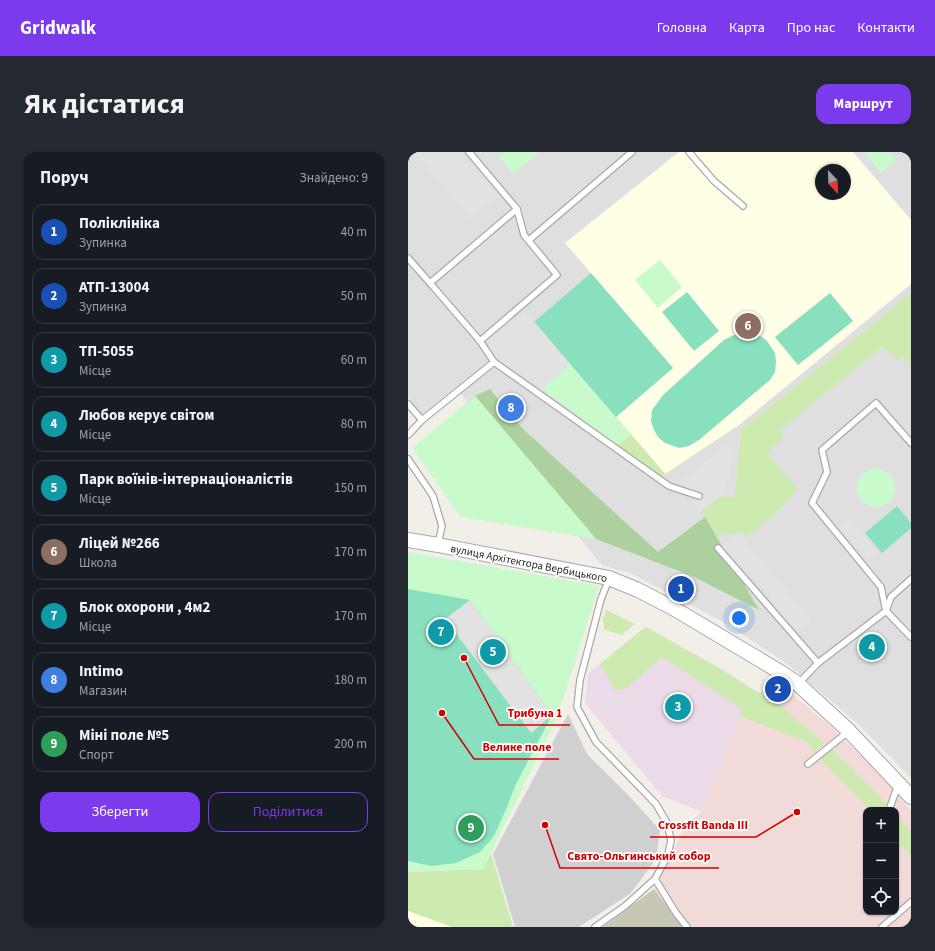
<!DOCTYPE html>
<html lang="uk">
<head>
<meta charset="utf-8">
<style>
  :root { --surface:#171b24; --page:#242831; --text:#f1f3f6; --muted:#9ea1a6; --line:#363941; --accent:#7c3aed }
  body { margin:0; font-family:"Source Sans 3",sans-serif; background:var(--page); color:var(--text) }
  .controls { position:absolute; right:12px; bottom:12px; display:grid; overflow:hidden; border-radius:8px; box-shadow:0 1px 3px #0004 }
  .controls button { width:36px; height:36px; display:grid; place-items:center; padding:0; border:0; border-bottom:1px solid var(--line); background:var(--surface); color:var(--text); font:20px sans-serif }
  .compass { position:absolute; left:407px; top:12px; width:36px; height:36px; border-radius:50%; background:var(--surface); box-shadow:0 1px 3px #0004; rotate:157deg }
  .you { position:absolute; left:331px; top:466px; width:14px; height:14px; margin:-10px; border:3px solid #fff; border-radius:50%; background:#1a73e8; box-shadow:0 0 0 6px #1a73e833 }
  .badge { display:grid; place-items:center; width:26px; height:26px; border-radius:50%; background:var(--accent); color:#fff; font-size:13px; font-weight:700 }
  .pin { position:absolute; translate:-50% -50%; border:2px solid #fff; box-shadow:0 1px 4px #0006 }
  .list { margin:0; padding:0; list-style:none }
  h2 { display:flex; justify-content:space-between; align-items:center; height:52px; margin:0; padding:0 16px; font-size:17px }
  h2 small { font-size:13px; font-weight:400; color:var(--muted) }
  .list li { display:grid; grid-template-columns:26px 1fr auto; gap:12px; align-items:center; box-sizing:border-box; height:56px; margin:0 8px 8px; padding:0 8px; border:1px solid var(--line); border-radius:12px }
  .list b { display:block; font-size:15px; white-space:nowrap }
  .list p { margin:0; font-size:13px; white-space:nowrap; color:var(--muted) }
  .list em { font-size:13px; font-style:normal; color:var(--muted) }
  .actions { display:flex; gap:8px; padding:12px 16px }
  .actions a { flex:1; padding:9px 0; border:1px solid var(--accent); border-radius:12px; text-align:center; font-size:14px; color:var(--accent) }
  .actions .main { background:var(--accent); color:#fff }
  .icon { flex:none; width:22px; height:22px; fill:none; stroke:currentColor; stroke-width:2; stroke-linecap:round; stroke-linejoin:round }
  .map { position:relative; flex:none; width:503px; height:775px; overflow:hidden; border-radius:12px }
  header { display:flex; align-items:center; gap:24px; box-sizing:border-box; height:56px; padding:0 20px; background:var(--accent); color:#fff }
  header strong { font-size:19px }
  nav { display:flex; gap:22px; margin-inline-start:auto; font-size:14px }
  .intro { display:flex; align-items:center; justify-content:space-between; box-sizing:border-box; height:96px; padding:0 24px }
  h1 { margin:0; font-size:28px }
  .button { padding:10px 18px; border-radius:12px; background:var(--accent); color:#fff; font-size:14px; font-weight:700 }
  main { display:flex; gap:24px; padding:0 24px }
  aside { flex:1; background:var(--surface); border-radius:12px; box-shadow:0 1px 3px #0004 }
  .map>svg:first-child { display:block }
  .residential { fill:#e0dfdf; fill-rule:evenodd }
  .commercial { fill:#f2dad9; fill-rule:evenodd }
  .industrial { fill:#ebdbe8 }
  .education { fill:#ffffe5; fill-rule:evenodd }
  .religious { fill:#d0d0d0 }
  .construction { fill:#c7c7b4 }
  .grass { fill:#cdebb0 }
  .forest { fill:#add19e }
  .park { fill:#c8facc }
  .pitch { fill:#88e0be }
  .parking { fill:#e2e2e2 }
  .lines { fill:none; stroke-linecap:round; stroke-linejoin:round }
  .service-casing { stroke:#a9a9a9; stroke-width:8 }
  .tertiary-casing { stroke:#a9a9a9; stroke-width:16 }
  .service { stroke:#fff; stroke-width:5.5 }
  .tertiary { stroke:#fff; stroke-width:14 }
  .labels { text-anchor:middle; stroke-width:3.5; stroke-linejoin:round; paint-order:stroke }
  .street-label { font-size:11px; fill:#222; stroke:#fff }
  .leader { fill:none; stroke:#d40000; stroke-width:1.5 }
  .callout-dot { fill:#d40000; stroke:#fff; stroke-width:1.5 }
  .callout-label { font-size:12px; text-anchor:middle; font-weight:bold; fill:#d40000; stroke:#fff; stroke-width:3.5; stroke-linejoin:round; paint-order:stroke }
</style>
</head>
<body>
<header>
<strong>Gridwalk</strong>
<nav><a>Головна</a><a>Карта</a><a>Про нас</a><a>Контакти</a></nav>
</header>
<div class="intro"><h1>Як дістатися</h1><a class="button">Маршрут</a></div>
<main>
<aside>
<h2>Поруч<small>Знайдено: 9</small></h2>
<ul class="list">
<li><span class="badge" style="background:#1a4fb4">1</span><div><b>Поліклініка</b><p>Зупинка</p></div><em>40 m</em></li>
<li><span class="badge" style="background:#1a4fb4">2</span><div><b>АТП-13004</b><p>Зупинка</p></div><em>50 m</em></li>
<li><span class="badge" style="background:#0f9aa8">3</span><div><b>ТП-5055</b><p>Місце</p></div><em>60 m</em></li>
<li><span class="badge" style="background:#0f9aa8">4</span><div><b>Любов керує світом</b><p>Місце</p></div><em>80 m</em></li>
<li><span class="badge" style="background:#0f9aa8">5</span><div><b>Парк воїнів-інтернаціоналістів</b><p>Місце</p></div><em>150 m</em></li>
<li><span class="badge" style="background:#8d6e63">6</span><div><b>Ліцей №266</b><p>Школа</p></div><em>170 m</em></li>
<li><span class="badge" style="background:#0f9aa8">7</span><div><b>Блок охорони , 4м2</b><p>Місце</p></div><em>170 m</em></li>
<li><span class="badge" style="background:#3f7fe0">8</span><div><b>Intimo</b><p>Магазин</p></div><em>180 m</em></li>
<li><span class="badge" style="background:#2e9e5b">9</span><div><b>Міні поле №5</b><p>Спорт</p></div><em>200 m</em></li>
</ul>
<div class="actions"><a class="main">Зберегти</a><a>Поділитися</a></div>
</aside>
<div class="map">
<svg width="503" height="775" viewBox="0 0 503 775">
  <rect width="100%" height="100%" fill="#f2efe9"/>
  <!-- residential -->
  <path class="residential" d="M0 0H503V626L450 572 382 514 319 472 224 422 194 413 48 236 14 262 0 246ZM413 18H437V42H413Z"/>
  <!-- commercial -->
  <path class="commercial" d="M368 529 418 570 478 629 503 658V775H275L246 737 277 674 294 659 332 561 341 549ZM458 658H488V760H458Z"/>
  <!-- industrial -->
  <polygon class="industrial" points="231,480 341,549 332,561 294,660 254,644 177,551 180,522"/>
  <!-- education -->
  <g class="education">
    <path d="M271 0H445L503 68V132L331 273 257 322 208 265 265 216 157 91ZM413 18H437V42H413Z"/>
    <polygon points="0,746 66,775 0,775"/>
  </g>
  <!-- religious -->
  <polygon class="religious" points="160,562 179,602 222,645 252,678 248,707 223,741 171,775 107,775 85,702"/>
  <!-- construction -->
  <polygon class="construction" points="246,737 275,775 195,775"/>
  <!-- grass -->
  <g class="grass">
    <polygon points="503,140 503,214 494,204 488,209 475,194 371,279 376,285 359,301 389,337 371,358 339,385 329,379 325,382 313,382 310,386 297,365 292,360 312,345 327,345 333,278 464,173"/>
    <polygon points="223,282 257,322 252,327 209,294"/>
    <polygon points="198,458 227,472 214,483 196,478 195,467"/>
    <polygon points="238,475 315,518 348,539 365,547 416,591 407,600 399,590 377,581 334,565 332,561 334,557 254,505 219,536 207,538 192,512 231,480"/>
    <polygon points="423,597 478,651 475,658 463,658 412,607"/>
    <polygon points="488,662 503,680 503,704 488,687"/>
    <polygon points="83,701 105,775 44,775 0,759 0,720 75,717"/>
  </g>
  <!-- forest -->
  <polygon class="forest" points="82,237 115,277 250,400 297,365 351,458 284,424 188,387 67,244"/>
  <!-- park -->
  <g class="park">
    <polygon points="96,0 128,0 130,2 105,22 91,4"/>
    <polygon points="456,0 481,0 488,8 473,21"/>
    <polygon points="252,108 274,135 250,156 227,128"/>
    <polygon points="162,212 223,282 209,294 134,237"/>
    <polygon points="67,244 188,387 53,365 4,296"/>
    <circle cx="468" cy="336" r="19"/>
    <polygon points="0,400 191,434 149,566 75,717 0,720"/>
  </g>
  <!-- pitch -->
  <g class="pitch">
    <polygon points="183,121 265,216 208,265 126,170"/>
    <polygon points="279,140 311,179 286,199 254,160"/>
    <polygon points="422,141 445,169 390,213 367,185"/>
    <polygon points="337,181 345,182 354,185 359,189 367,201 368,210 367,220 362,228 291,288 281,294 271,296 257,291 250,285 246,278 243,269 244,258 255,243 316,188 326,183"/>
    <polygon points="489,354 503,371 503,376 474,401 457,381"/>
    <polygon points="0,437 62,448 144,563 107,634 99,655 86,684 72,700 48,711 23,714 0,709"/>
  </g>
  <!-- parking -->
  <g class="parking">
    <polygon points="6,0 53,0 90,44 62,67"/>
    <polygon points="117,159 162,212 134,237 86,204 83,198 82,193 84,188"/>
    <polygon points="319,293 326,301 317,341 292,360 270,331"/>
    <polygon points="440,366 470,400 460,409 430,374"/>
    <polygon points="331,381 404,468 390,480 317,393"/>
    <polygon points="62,448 144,563 123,581 37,467"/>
  </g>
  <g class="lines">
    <!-- service casing -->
    <g class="service-casing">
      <g id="service">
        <polyline points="61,0 109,57 116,83 149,123 72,189"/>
        <polyline points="281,0 306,29 335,54"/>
        <polyline points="109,57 22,131 72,189 86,210 261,334 291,344"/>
        <polyline points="121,88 224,0"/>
        <polyline points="0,106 22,131"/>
        <polyline points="0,252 14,268"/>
        <polyline points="0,283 14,268 86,210"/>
        <polyline points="503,291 468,251 414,298 419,320 404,351 473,435 478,459 503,485"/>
        <polyline points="0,307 25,344 34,374 30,392"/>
        <polyline points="310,396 410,511"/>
        <polyline points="390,532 410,511 478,459 483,445 503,427"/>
        <polyline points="400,612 441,579"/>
        <polyline points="481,658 490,633"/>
        <polyline points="247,727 268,761 279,775"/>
        <polyline points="187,775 217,754 247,727 260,703 263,688 259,671 248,652 188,590 169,555 172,528 193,447 201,427"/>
        <polyline points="474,775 503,750"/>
      </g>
    </g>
    <!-- tertiary casing -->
    <g class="tertiary-casing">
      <polyline id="tertiary" points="0,388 30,393 201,426 230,438 265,456 317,487 374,521 390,532 441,579 503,645"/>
    </g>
    <!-- service -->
    <use href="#service" class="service"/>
    <!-- tertiary -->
    <use href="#tertiary" class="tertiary"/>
  </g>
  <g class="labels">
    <!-- street labels -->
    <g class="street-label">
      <text transform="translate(121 411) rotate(11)" y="4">вулиця Архітектора Вербицького</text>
    </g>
  </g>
  <!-- callouts -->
  <path class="leader" d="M56 506L91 573H162M34 561L66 607H151M389 660L348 685H242M137 673L152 716H311"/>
  <g class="callout-dot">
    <circle cx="56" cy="506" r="4"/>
    <circle cx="34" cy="561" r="4"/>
    <circle cx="389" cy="660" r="4"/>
    <circle cx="137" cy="673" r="4"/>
  </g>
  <g class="callout-label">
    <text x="127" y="565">Трибуна 1</text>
    <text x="109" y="599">Велике поле</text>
    <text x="295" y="677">Crossfit Banda III</text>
    <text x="231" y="708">Свято-Ольгинський собор</text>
  </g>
</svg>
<div class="controls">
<button>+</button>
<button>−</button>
<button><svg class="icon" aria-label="locate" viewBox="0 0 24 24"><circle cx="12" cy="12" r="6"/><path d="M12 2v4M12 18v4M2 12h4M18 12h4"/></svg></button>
</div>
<svg class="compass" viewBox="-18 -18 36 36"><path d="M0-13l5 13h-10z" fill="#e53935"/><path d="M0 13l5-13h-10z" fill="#9ea1a6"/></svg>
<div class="you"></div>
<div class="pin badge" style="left:273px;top:437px;background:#1a4fb4">1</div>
<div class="pin badge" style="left:370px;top:537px;background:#1a4fb4">2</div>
<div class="pin badge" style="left:270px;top:555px;background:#0f9aa8">3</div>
<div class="pin badge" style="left:464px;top:495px;background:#0f9aa8">4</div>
<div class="pin badge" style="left:85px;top:500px;background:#0f9aa8">5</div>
<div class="pin badge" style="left:340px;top:174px;background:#8d6e63">6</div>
<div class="pin badge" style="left:33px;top:480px;background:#0f9aa8">7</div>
<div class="pin badge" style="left:103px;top:256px;background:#3f7fe0">8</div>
<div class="pin badge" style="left:63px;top:676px;background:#2e9e5b">9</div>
</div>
</main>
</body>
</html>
